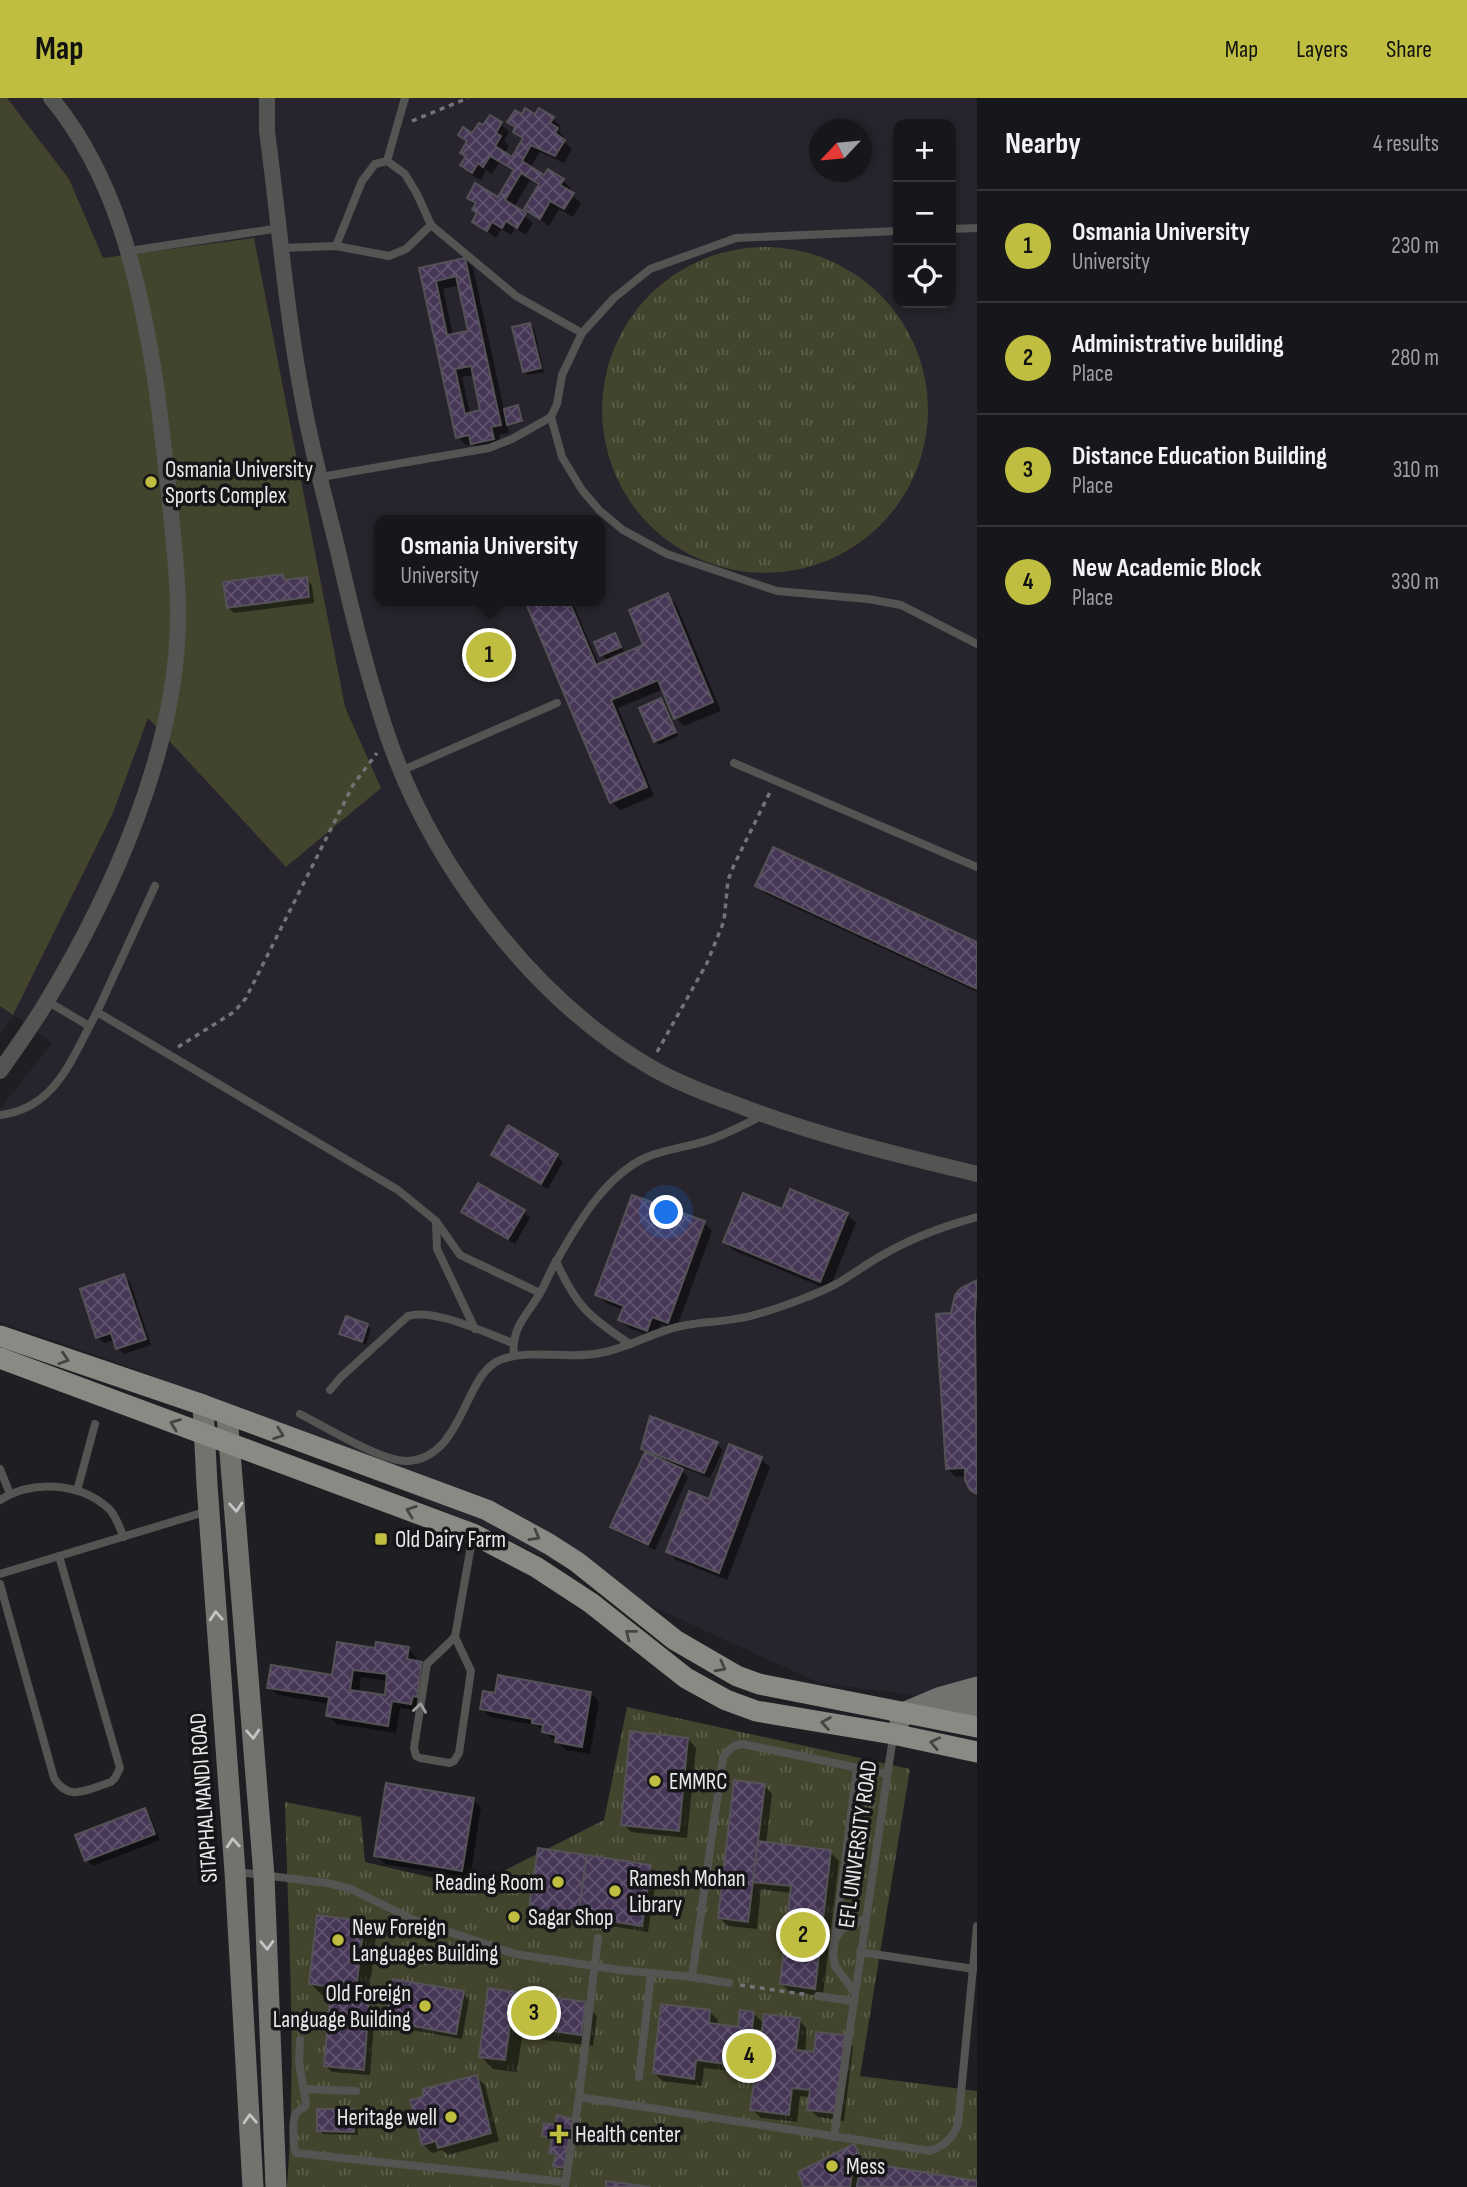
<!DOCTYPE html>
<html lang="en">
<head>
<meta charset="utf-8">
<style>
  :root { --surface:#17161a; --page:#201f23; --text:#f1f3f6; --muted:#9e9fa2; --line:#363539; --accent:#bfbe41 }
  body { margin:0; font-family:"Sofia Sans Condensed",sans-serif; background:var(--page); color:var(--text) }
  .controls { position:absolute; right:21px; top:21px; display:grid; overflow:hidden; border-radius:14px; box-shadow:0 4px 10px #0003 }
  .controls button { width:63px; height:63px; display:grid; place-items:center; padding:0; border:0; border-bottom:2px solid var(--line); background:var(--surface); color:var(--text); font:35px sans-serif }
  .compass { position:absolute; left:809px; top:21px; width:63px; height:63px; border-radius:50%; background:var(--surface); box-shadow:0 4px 10px #0003; rotate:244deg }
  .you { position:absolute; left:667px; top:1115px; width:24px; height:24px; margin:-18px; border:5px solid #fff; border-radius:50%; background:#1a73e8; box-shadow:0 0 0 10px #1a73e833 }
  .badge { display:grid; place-items:center; width:46px; height:46px; border-radius:50%; background:var(--accent); color:#111; font-size:23px; font-weight:700 }
  .pin { position:absolute; translate:-50% -50%; border:4px solid #fff; box-shadow:0 2px 7px #0006 }
  .popup { position:absolute; left:374px; top:417px; width:231px; height:91px; box-sizing:border-box; display:grid; place-content:center; border-radius:14px; background:var(--surface); filter:drop-shadow(0 2px 5px #0005); font-size:23px; white-space:nowrap; color:var(--muted) }
  .popup b { font-size:26px; color:var(--text) }
  .popup::after { content:''; position:absolute; left:50%; top:100%; margin-left:-14px; border:14px solid transparent; border-top-color:var(--surface) }
  .list { margin:0; padding:0; list-style:none }
  h2 { display:flex; justify-content:space-between; align-items:center; height:91px; margin:0; padding:0 28px; font-size:30px }
  h2 small { font-size:23px; font-weight:400; color:var(--muted) }
  .list li { display:grid; grid-template-columns:46px 1fr auto; gap:21px; align-items:center; box-sizing:border-box; height:112px; padding:0 28px; border-top:2px solid var(--line) }
  .list b { display:block; font-size:26px; white-space:nowrap }
  .list p { margin:0; font-size:23px; white-space:nowrap; color:var(--muted) }
  .list em { font-size:23px; font-style:normal; color:var(--muted) }
  .icon { flex:none; width:38px; height:38px; fill:none; stroke:currentColor; stroke-width:2; stroke-linecap:round; stroke-linejoin:round }
  .map { position:relative; flex:none; width:977px; height:2089px; overflow:hidden }
  header { display:flex; align-items:center; gap:42px; box-sizing:border-box; height:98px; padding:0 35px; background:var(--accent); color:#111 }
  header strong { font-size:33px }
  nav { display:flex; gap:38px; margin-inline-start:auto; font-size:24px }
  main { display:flex }
  aside { flex:1; background:var(--surface) }
  .map>svg:first-child { display:block }
  .built { fill:#28242d; fill-rule:evenodd }
  .park { fill:url(#park-tufts) }
  .pitch { fill:#43442d }
  .shadow { fill:#0007; fill-rule:evenodd }
  .building { fill:url(#building-cross-hatch); stroke:#545257; stroke-width:2; fill-rule:evenodd }
  .lines { fill:none; stroke-linecap:round; stroke-linejoin:round }
  .path { stroke:#747377; stroke-width:3.5; stroke-dasharray:5 5; stroke-linecap:butt }
  .lane { stroke:#545452; stroke-width:8 }
  .street { stroke:#545452; stroke-width:16 }
  .secondary { stroke:#72736f; stroke-width:21 }
  .primary { stroke:#8a8a85; stroke-width:21 }
  .oneway { stroke:#444 }
  .oneway2 { stroke:#c5c5c6 }
  .oneway3 { stroke:#9e9e9e }
  .poi-dot { fill:#bfbe41; stroke:#161518; stroke-width:2.5 }
  .labels { text-anchor:middle; stroke-width:7; stroke-linejoin:round; paint-order:stroke }
  .poi-label { font-size:23px; fill:#e9e8eb; stroke:#161518; text-anchor:start }
  .street-label { font-size:23px; fill:#e9e8eb; stroke:#161518 }
</style>
</head>
<body>
<header>
<strong>Map</strong>
<nav><a>Map</a><a>Layers</a><a>Share</a></nav>
</header>
<main>
<div class="map">
<svg width="977" height="2089" viewBox="0 0 977 2089">
  <defs>
    <pattern id="park-tufts" width="24" height="20" patternUnits="userSpaceOnUse" patternTransform="scale(1.75)"><rect width="24" height="20" fill="#43442d"/><path d="M3 7l-1-3M5 7V3M7 7l1-3M15 17l-1-3M17 17v-4M19 17l1-3" fill="none" stroke="#5e5f4c"/></pattern>
    <pattern id="building-cross-hatch" width="8" height="8" patternUnits="userSpaceOnUse" patternTransform="scale(1.75)"><rect width="8" height="8" fill="#463757"/><path d="M0 0l8 8M0 8l8-8" fill="none" stroke="#61546f"/></pattern>
  </defs>
  <rect width="100%" height="100%" fill="#1f1e22"/>
  <!-- built -->
  <path class="built" d="M0 0H977V1605L819 1585 144 1274 0 1224V1011L52 945 14 917 0 937ZM898 26H951V205H898ZM820 32H862V74H820ZM379 422H599V503H379Z"/>
  <!-- park -->
  <g class="park">
    <circle cx="765" cy="312" r="163"/>
    <path d="M627 1609 910 1671 860 1978 977 1993V2089H287C297 1961 288 1831 285 1704L361 1719 365 1764 472 1789 604 1722Z"/>
  </g>
  <!-- pitch -->
  <polygon class="pitch" points="0,0 7,0 69,81 103,160 254,140 345,609 381,690 286,769 148,620 113,715 13,917 0,908"/>
  <!-- shadow -->
  <g class="shadow">
    <polygon points="522,18 552,20 561,29 559,33 565,40 563,43 572,51 564,65 540,54 530,70 545,79 562,82 571,90 569,94 581,105 573,119 559,111 549,128 526,111 540,88 530,82 514,109 533,125 526,137 515,130 511,137 501,131 496,140 474,124 479,116 477,107 469,99 499,101 515,74 499,65 492,76 486,72 481,82 470,76 462,67 467,59 468,45 460,37 473,37 484,30 501,26 509,34 504,43 509,48 504,56 513,61 524,43 510,24"/>
    <path d="M465 162 473 170 504 312 518 309 523 325 510 327 506 323 509 335 499 337 501 349 481 354 473 346 466 347 458 339 421 171ZM460 187 470 235 453 238 443 191ZM475 277 483 314 470 316 462 279Z"/>
    <polygon points="530,227 534,230 544,274 528,277 524,274"/>
    <polygon points="282,478 287,483 306,481 312,487 314,505 234,515 228,509"/>
    <polygon points="668,498 676,506 721,613 684,628 676,620 664,591 618,610 654,698 620,712 612,704 527,503 572,503 599,567 608,563 602,557 615,537 624,553 612,558 614,561 646,548"/>
    <polygon points="660,602 678,638 659,647 655,643"/>
    <polygon points="757,787 977,846 977,894 766,796"/>
    <polygon points="493,1056 557,1058 563,1064 548,1091 500,1063"/>
    <polygon points="524,1113 530,1120 515,1146 470,1120 464,1114"/>
    <polygon points="783,1113 847,1117 856,1125 829,1192 733,1152 725,1144"/>
    <polygon points="704,1125 712,1133 676,1232 661,1226 655,1240 629,1230 620,1222 624,1212 606,1205 597,1197"/>
    <polygon points="124,1178 130,1184 151,1247 124,1256 118,1250 115,1242 104,1245 98,1239"/>
    <polygon points="977,1183 977,1394 966,1378 956,1379 947,1370 953,1217 969,1186"/>
    <polygon points="367,1227 371,1231 366,1247 345,1239 341,1235"/>
    <polygon points="717,1346 723,1352 710,1380 676,1367 688,1379 655,1452 618,1435 612,1429 647,1354 643,1350"/>
    <polygon points="730,1348 761,1361 770,1369 727,1482 676,1462 668,1454 710,1403"/>
    <path d="M408 1551 416 1559 415 1565H421L430 1574 420 1613 400 1610 396 1635 336 1626 328 1617 330 1606 278 1597 269 1589 334 1579 377 1552ZM361 1579 388 1583 386 1598 359 1595Z"/>
    <polygon points="591,1595 599,1604 590,1656 566,1652 536,1627 490,1619 482,1610"/>
    <polygon points="688,1641 696,1650 687,1740 631,1734 623,1726"/>
    <polygon points="764,1687 772,1696 766,1746 830,1754 839,1763 823,1898 790,1894 782,1886 792,1795 761,1791 757,1831 728,1828 719,1819"/>
    <polygon points="473,1702 481,1710 470,1780 385,1766 376,1757"/>
    <polygon points="144,1712 150,1718 160,1742 93,1768 87,1762"/>
    <polygon points="650,1769 657,1775 648,1834 537,1816 531,1810"/>
    <polygon points="364,1824 376,1837 368,1905 375,1911 370,1977 332,1974 326,1968 331,1899 323,1898 311,1886"/>
    <polygon points="489,1892 585,1906 597,1918 593,1948 522,1939 517,1974 493,1971 480,1958"/>
    <polygon points="463,1895 469,1901 462,1941 394,1929 388,1923"/>
    <polygon points="710,1914 718,1922 717,1928 740,1931 753,1915 765,1927 799,1922 807,1931 805,1955 815,1956 844,1939 853,1948 844,2023 818,2019 809,2011 811,1999 800,1998 797,2024 761,2020 752,2011 757,1976 704,1970 702,1988 663,1983 654,1975"/>
    <polygon points="476,1979 485,1987 499,2043 448,2057 442,2052 432,2055 423,2046"/>
    <polygon points="353,2013 357,2017 358,2037 323,2036 319,2032"/>
    <polygon points="556,2029 567,2073 559,2071 555,2067 557,2059 551,2055 554,2043 543,2037"/>
    <polygon points="854,2049 866,2066 977,2085 977,2089 806,2089"/>
  </g>
  <!-- building -->
  <g class="building">
    <polygon points="525,10 535,16 539,10 554,19 550,25 558,30 555,35 565,42 555,58 531,47 522,63 544,77 548,71 564,81 560,87 574,95 564,111 550,103 540,121 524,111 539,86 521,75 505,102 526,115 517,130 506,123 502,130 492,124 487,133 472,124 477,115 472,112 476,105 467,100 475,85 498,99 514,72 490,58 483,69 478,65 472,75 460,67 466,58 460,55 467,43 458,37 463,29 472,35 479,25 483,27 490,17 502,24 496,35 501,38 495,48 512,59 523,40 513,34 515,29 507,24 515,12 522,16"/>
    <path d="M465 160 501 327 491 329 494 341 471 346 469 337 456 340 419 170ZM456 178 468 233 447 237 436 183ZM471 268 480 312 465 316 455 271Z"/>
    <polygon points="530,225 541,270 523,274 512,229"/>
    <polygon points="518,307 522,323 507,327 504,311"/>
    <polygon points="283,476 284,482 307,479 309,499 227,510 223,484"/>
    <polygon points="668,495 713,604 674,621 658,582 611,602 647,689 610,705 525,503 569,503 596,567 643,547 629,512"/>
    <polygon points="615,535 621,549 600,558 594,544"/>
    <polygon points="661,600 676,634 654,644 639,610"/>
    <polygon points="773,749 977,844 977,891 755,788"/>
    <polygon points="508,1027 558,1056 541,1086 491,1057"/>
    <polygon points="478,1085 525,1112 508,1141 461,1114"/>
    <polygon points="790,1091 848,1115 820,1184 723,1144 743,1095 782,1111"/>
    <polygon points="632,1097 705,1123 668,1225 652,1219 647,1233 618,1222 624,1208 595,1197"/>
    <polygon points="124,1176 146,1241 116,1251 111,1235 96,1240 80,1191"/>
    <polygon points="977,1182 975,1217 977,1396 970,1392 965,1382 965,1370 946,1371 936,1216 951,1215 955,1197 961,1190"/>
    <polygon points="346,1218 368,1226 362,1244 339,1236"/>
    <polygon points="650,1318 718,1344 704,1375 641,1351"/>
    <polygon points="729,1346 762,1359 719,1475 666,1454 689,1393 709,1401"/>
    <polygon points="645,1354 683,1371 648,1447 610,1429"/>
    <path d="M337 1544 375 1550 376 1544 409 1549 407 1561 422 1564 417 1599 413 1598 411 1606 392 1603 388 1628 326 1618 329 1599 267 1590 271 1567 332 1577ZM353 1572 387 1576 385 1597 350 1592Z"/>
    <polygon points="498,1577 591,1594 582,1649 555,1644 556,1637 542,1634 543,1627 532,1625 532,1621 480,1611 483,1593 495,1595"/>
    <polygon points="630,1633 688,1640 679,1733 621,1727"/>
    <polygon points="734,1682 765,1686 748,1824 718,1820"/>
    <polygon points="386,1685 474,1700 462,1773 374,1758"/>
    <polygon points="145,1710 155,1736 85,1763 75,1737"/>
    <polygon points="758,1743 831,1752 815,1891 780,1886 791,1788 753,1784"/>
    <polygon points="538,1750 587,1757 578,1818 529,1811"/>
    <polygon points="587,1757 651,1767 642,1828 578,1818"/>
    <polygon points="317,1817 364,1823 356,1892 309,1886"/>
    <polygon points="393,1881 464,1893 456,1936 386,1923"/>
    <polygon points="488,1890 586,1904 581,1937 510,1927 505,1962 479,1959"/>
    <polygon points="330,1900 369,1903 364,1972 324,1968"/>
    <polygon points="661,1906 710,1912 709,1925 738,1929 740,1912 754,1914 752,1932 762,1933 764,1916 800,1920 796,1952 814,1954 816,1934 845,1937 836,2015 807,2012 810,1992 792,1990 789,2017 750,2012 756,1970 696,1962 694,1981 653,1975"/>
    <polygon points="477,1977 491,2035 438,2050 436,2043 422,2047 410,2002 423,1999 423,1991"/>
    <polygon points="317,2011 354,2011 354,2034 317,2033"/>
    <polygon points="557,2017 573,2021 564,2070 553,2068 556,2056 549,2055 552,2040 542,2038 544,2025 555,2027"/>
    <polygon points="854,2046 861,2060 854,2061 850,2089 804,2089 798,2074"/>
    <polygon points="861,2064 977,2083 977,2089 857,2089"/>
    <polygon points="861,2064 977,2083 977,2089 857,2089"/>
    <polygon points="606,2083 651,2089 606,2089"/>
  </g>
  <g class="lines">
    <!-- path -->
    <g class="path">
      <polyline points="412,23 468,0"/>
      <polyline points="178,949 234,914 246,900 353,687 377,655"/>
      <polyline points="657,954 707,865 724,823 728,782 734,767 770,694"/>
      <polyline points="740,1887 809,1897"/>
    </g>
    <!-- lane -->
    <g class="lane">
      <polyline points="387,63 405,0"/>
      <polyline points="951,131 977,130"/>
      <polyline points="336,148 362,83 375,66 387,63 405,76 417,96 431,127 516,198 582,235 614,200 650,171 736,140 898,133"/>
      <polyline points="281,150 336,148 389,158 406,151 431,127"/>
      <polyline points="129,153 280,130"/>
      <polyline points="551,319 562,359 582,392 600,413 623,432 667,456 777,493 868,501 901,507 977,546"/>
      <polyline points="321,379 489,350 512,341 551,319 557,306 562,277 582,235"/>
      <polyline points="734,665 977,769"/>
      <polyline points="403,672 557,605"/>
      <polyline points="47,903 89,928"/>
      <polyline points="97,914 155,788"/>
      <path d="M0 1017C57 1010 72 959 97 914L398 1092 436 1123 460 1157 540 1195"/>
      <polyline points="436,1124 437,1151 475,1231"/>
      <path d="M556 1163C576 1208 589 1219 630 1246"/>
      <path d="M514 1257C511 1229 527 1218 540 1195 546 1185 550 1173 557 1162 578 1125 606 1077 647 1059 666 1051 689 1049 709 1042 727 1036 745 1026 762 1018"/>
      <path d="M330 1292 341 1279 408 1218C434 1210 486 1235 513 1245"/>
      <path d="M300 1316C324 1328 382 1364 407 1363 463 1361 464 1276 500 1262 531 1250 567 1262 600 1255 628 1250 653 1234 681 1228 704 1223 731 1224 754 1217 777 1211 818 1196 838 1185 852 1177 865 1167 879 1159 909 1141 943 1128 977 1119"/>
      <polyline points="0,1371 10,1396"/>
      <polyline points="77,1393 95,1326"/>
      <path d="M0 1402C32 1382 79 1384 108 1410 116 1416 119 1430 124 1439"/>
      <polyline points="0,1476 208,1413"/>
      <path d="M0 1486 54 1680C69 1705 88 1691 111 1684L115 1680 120 1670 59 1458"/>
      <polyline points="455,1539 471,1573 459,1655 454,1663 450,1665 420,1660 416,1658 414,1650 427,1566 455,1539 473,1436"/>
      <path d="M237 1774 327 1785 351 1791 414 1822 515 1856 620 1872 692 1879 723 1660C728 1651 733 1647 743 1646L887 1676"/>
      <polyline points="837,1839 842,1831 865,1821"/>
      <polyline points="860,1854 974,1871"/>
      <polyline points="692,1879 729,1885"/>
      <polyline points="855,1895 835,1868 833,1856 857,1670"/>
      <polyline points="818,1898 853,1903"/>
      <path d="M300 1942 299 1965 306 2005 305 2009C302 2011 298 2012 296 2015 292 2021 293 2049 296 2055L565 2084"/>
      <polyline points="639,1979 651,1875"/>
      <polyline points="305,1991 356,1993"/>
      <path d="M579 1999 930 2053C945 2047 951 2042 958 2027L977 1828"/>
      <polyline points="834,2039 893,1639"/>
      <polyline points="565,2087 579,1999 598,1840"/>
    </g>
    <!-- street -->
    <g class="street">
      <path d="M267 0V33C279 123 286 214 303 303 312 354 326 403 338 453 352 515 367 576 387 636 431 766 532 901 652 970 678 985 707 996 735 1006 814 1037 895 1056 977 1076"/>
      <path d="M0 973C16 950 33 927 47 903 113 794 177 650 178 521 179 486 174 451 171 416 166 368 161 321 154 274 138 177 115 77 51 0"/>
    </g>
    <!-- secondary -->
    <g class="secondary">
      <polyline points="203,1307 207,1387 235,1774 253,2089"/>
      <polyline points="227,1317 264,1778 276,2089"/>
      <polyline points="926,1615 944,1615 977,1607"/>
      <polyline points="900,1622 903,1615 941,1599 977,1589"/>
    </g>
    <!-- primary -->
    <g class="primary">
      <polyline points="0,1238 203,1307 487,1412 549,1446 577,1464 675,1542 737,1578 759,1586 977,1629"/>
      <polyline points="0,1260 473,1436 536,1469 591,1505 686,1580 726,1602 756,1613 893,1636 977,1654"/>
    </g>
  </g>
  <!-- one-way arrows -->
  <defs><path id="oneway-chevron" d="M-2-3.5L2.5 0L-2 3.5" fill="none" stroke-width="1.6" stroke-linecap="round" stroke-linejoin="round" transform="scale(1.75)"/></defs>
  <g class="oneway">
    <use href="#oneway-chevron" transform="translate(64 1261) rotate(18)"/>
    <use href="#oneway-chevron" transform="translate(175 1326) rotate(-159)"/>
    <use href="#oneway-chevron" transform="translate(279 1336) rotate(20)"/>
    <use href="#oneway-chevron" transform="translate(411 1413) rotate(-160)"/>
    <use href="#oneway-chevron" transform="translate(535 1438) rotate(29)"/>
    <use href="#oneway-chevron" transform="translate(630 1536) rotate(-142)"/>
    <use href="#oneway-chevron" transform="translate(721 1569) rotate(28)"/>
    <use href="#oneway-chevron" transform="translate(826 1625) rotate(-171)"/>
    <use href="#oneway-chevron" transform="translate(935 1645) rotate(-168)"/>
  </g>
  <g class="oneway2">
    <use href="#oneway-chevron" transform="translate(236 1409) rotate(86)"/>
    <use href="#oneway-chevron" transform="translate(216 1518) rotate(-94)"/>
    <use href="#oneway-chevron" transform="translate(253 1636) rotate(86)"/>
    <use href="#oneway-chevron" transform="translate(233 1745) rotate(-94)"/>
    <use href="#oneway-chevron" transform="translate(267 1847) rotate(88)"/>
    <use href="#oneway-chevron" transform="translate(250 2021) rotate(-93)"/>
  </g>
  <use class="oneway3" href="#oneway-chevron" transform="translate(420 1610) rotate(-82)"/>
  <!-- markers -->
  <g class="poi-dot">
    <circle cx="151" cy="384" r="7"/>
    <rect x="374" y="1434" width="14" height="14" rx="3.5"/>
    <circle cx="655" cy="1683" r="7"/>
    <circle cx="558" cy="1784" r="7"/>
    <circle cx="615" cy="1793" r="7"/>
    <circle cx="514" cy="1819" r="7"/>
    <circle cx="338" cy="1842" r="7"/>
    <circle cx="425" cy="1908" r="7"/>
    <circle cx="451" cy="2019" r="7"/>
    <path d="M555.5 2025.5h7v7h7v7h-7v7h-7v-7h-7v-7h7z"/>
    <circle cx="832" cy="2068" r="7"/>
  </g>
  <g class="labels">
    <!-- poi labels -->
    <g class="poi-label">
      <text x="165" y="379">Osmania University<tspan x="165" dy="26">Sports Complex</tspan></text>
      <text x="395" y="1449">Old Dairy Farm</text>
      <text x="669" y="1691">EMMRC</text>
      <text x="629" y="1788">Ramesh Mohan<tspan x="629" dy="26">Library</tspan></text>
      <text x="544" y="1792" text-anchor="end">Reading Room</text>
      <text x="528" y="1827">Sagar Shop</text>
      <text x="352" y="1837">New Foreign<tspan x="352" dy="26">Languages Building</tspan></text>
      <text x="411" y="1903" text-anchor="end">Old Foreign<tspan x="411" dy="26">Language Building</tspan></text>
      <text x="437" y="2027" text-anchor="end">Heritage well</text>
      <text x="575" y="2044">Health center</text>
      <text x="846" y="2076">Mess</text>
    </g>
    <!-- street labels -->
    <g class="street-label">
      <text transform="translate(203 1700) rotate(-94)" y="8">SITAPHALMANDI ROAD</text>
      <text transform="translate(857 1746) rotate(-82)" y="8">EFL UNIVERSITY ROAD</text>
    </g>
  </g>
</svg>
<div class="controls">
<button>+</button>
<button>−</button>
<button><svg class="icon" aria-label="locate" viewBox="0 0 24 24"><circle cx="12" cy="12" r="6"/><path d="M12 2v4M12 18v4M2 12h4M18 12h4"/></svg></button>
</div>
<svg class="compass" viewBox="-18 -18 36 36"><path d="M0-13l5 13h-10z" fill="#e53935"/><path d="M0 13l5-13h-10z" fill="#9e9fa2"/></svg>
<div class="you"></div>
<div class="pin badge" style="left:489px;top:557px">1</div>
<div class="popup"><b>Osmania University</b>University</div>
<div class="pin badge" style="left:803px;top:1837px">2</div>
<div class="pin badge" style="left:534px;top:1915px">3</div>
<div class="pin badge" style="left:749px;top:1958px">4</div>
</div>
<aside>
<h2>Nearby<small>4 results</small></h2>
<ul class="list">
<li><span class="badge">1</span><div><b>Osmania University</b><p>University</p></div><em>230 m</em></li>
<li><span class="badge">2</span><div><b>Administrative building</b><p>Place</p></div><em>280 m</em></li>
<li><span class="badge">3</span><div><b>Distance Education Building</b><p>Place</p></div><em>310 m</em></li>
<li><span class="badge">4</span><div><b>New Academic Block</b><p>Place</p></div><em>330 m</em></li>
</ul>
</aside>
</main>
</body>
</html>
